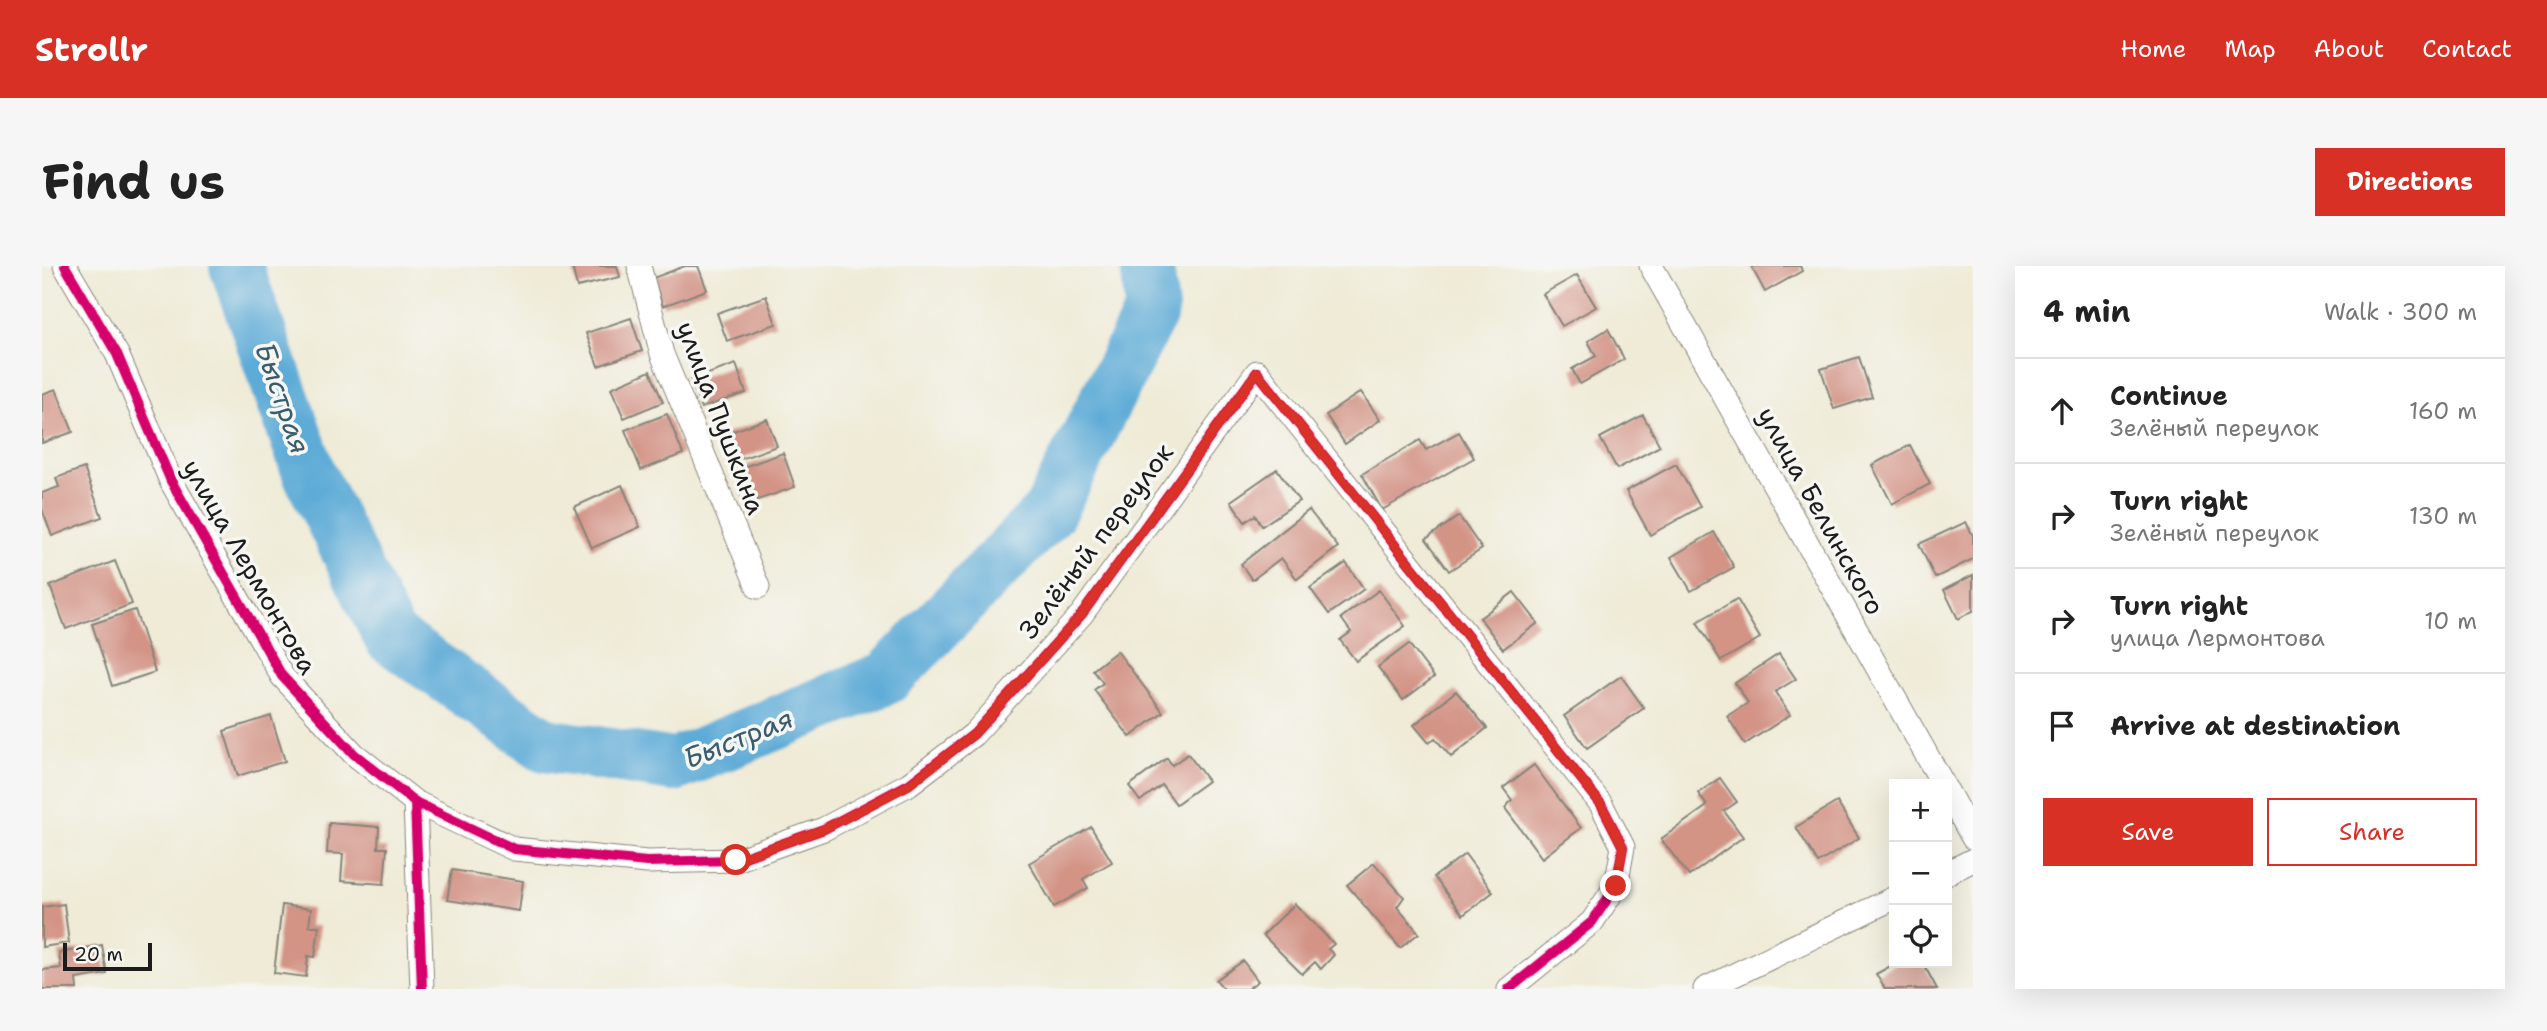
<!DOCTYPE html>
<html lang="en">
<head>
<meta charset="utf-8">
<style>
  :root { --surface:#fff; --page:#f6f6f6; --text:#222; --muted:#767676; --line:#e0e0e0; --accent:#d93025 }
  body { margin:0; font-family:"Shantell Sans",sans-serif; background:var(--page); color:var(--text) }
  .controls { position:absolute; right:21px; bottom:21px; display:grid; overflow:hidden; border-radius:0px; box-shadow:0 7px 28px #0002 }
  .controls button { width:63px; height:63px; display:grid; place-items:center; padding:0; border:0; border-bottom:2px solid var(--line); background:var(--surface); color:var(--text); font:35px sans-serif }
  .scale { position:absolute; left:21px; bottom:18px; width:89px; box-sizing:border-box; padding-left:7px; border:4px solid #1c1c1c; border-top:0; font-size:19px; line-height:24px; white-space:nowrap; color:#1c1c1c; -webkit-text-stroke:5px #f6f6f2; paint-order:stroke }
  .stop { position:absolute; width:21px; height:21px; margin:-16px; border:5px solid #d93025; border-radius:50%; background:#fff }
  .stop.end { background:#d93025; border-color:#fff; box-shadow:0 2px 7px #0008 }
  .list { margin:0; padding:0; list-style:none }
  h2 { display:flex; justify-content:space-between; align-items:center; height:91px; margin:0; padding:0 28px; font-size:30px }
  h2 small { font-size:23px; font-weight:400; color:var(--muted) }
  .list li { display:grid; grid-template-columns:46px 1fr auto; gap:21px; align-items:center; box-sizing:border-box; height:105px; padding:0 28px; border-top:2px solid var(--line) }
  .list b { display:block; font-size:26px; white-space:nowrap }
  .list p { margin:0; font-size:23px; white-space:nowrap; color:var(--muted) }
  .list em { font-size:23px; font-style:normal; color:var(--muted) }
  .actions { display:flex; gap:14px; padding:21px 28px }
  .actions a { flex:1; padding:16px 0; border:2px solid var(--accent); border-radius:0px; text-align:center; font-size:24px; color:var(--accent) }
  .actions .main { background:var(--accent); color:#fff }
  .icon { flex:none; width:38px; height:38px; fill:none; stroke:currentColor; stroke-width:2; stroke-linecap:round; stroke-linejoin:round }
  .map { position:relative; flex:none; width:1931px; height:723px; overflow:hidden; border-radius:0px }
  header { display:flex; align-items:center; gap:42px; box-sizing:border-box; height:98px; padding:0 35px; background:var(--accent); color:#fff }
  header strong { font-size:33px }
  nav { display:flex; gap:38px; margin-inline-start:auto; font-size:24px }
  .intro { display:flex; align-items:center; justify-content:space-between; box-sizing:border-box; height:168px; padding:0 42px }
  h1 { margin:0; font-size:49px }
  .button { padding:18px 32px; border-radius:0px; background:var(--accent); color:#fff; font-size:24px; font-weight:700 }
  main { display:flex; gap:42px; padding:0 42px }
  aside { flex:1; background:var(--surface); border-radius:0px; box-shadow:0 7px 28px #0002 }
  .map>svg:first-child { display:block }
  .lines { fill:none; stroke-linecap:round; stroke-linejoin:round }
  .river { stroke:#5dabd7; stroke-width:54 }
  .building { fill:#d39385 }
  .street-casing { stroke:#86847a; stroke-width:25 }
  .street { stroke:#fff; stroke-width:23 }
  .cycleway-casing { stroke:#f6f6f2; stroke-width:15 }
  .cycleway { stroke:#d6006c; stroke-width:10 }
  .route { stroke:#d93025; stroke-width:9 }
  .labels { text-anchor:middle; stroke-width:7; stroke-linejoin:round; paint-order:stroke }
  .street-label { font-size:26px; fill:#1c1c1c; stroke:#f6f6f2 }
  .water-label { font-size:28px; font-style:italic; fill:#395c70; stroke:#f6f6f2 }
</style>
</head>
<body>
<header>
<strong>Strollr</strong>
<nav><a>Home</a><a>Map</a><a>About</a><a>Contact</a></nav>
</header>
<div class="intro"><h1>Find us</h1><a class="button">Directions</a></div>
<main>
<div class="map">
<svg width="1931" height="723" viewBox="0 0 1931 723">
  <rect width="100%" height="100%" fill="#f6f6f2"/>
  <filter id="ink" filterUnits="userSpaceOnUse"><feTurbulence type="fractalNoise" baseFrequency=".0143" numOctaves="2"/><feDisplacementMap in="SourceGraphic" scale="14" xChannelSelector="R" yChannelSelector="G"/><feConvolveMatrix kernelMatrix="1 2 1 2 8 2 1 2 1" color-interpolation-filters="sRGB"/></filter>
  <filter id="wash" filterUnits="userSpaceOnUse"><feTurbulence type="fractalNoise" baseFrequency=".00686" numOctaves="4" result="noise"/><feDisplacementMap in="SourceGraphic" scale="28" xChannelSelector="R" yChannelSelector="G"/><feGaussianBlur stdDeviation="1.57" result="paint"/><feColorMatrix in="noise" values="0 0 0 0 0 0 0 0 0 0 0 0 0 0 0 0 0 1.4 0 .05"/><feComposite in="paint" operator="in"/></filter>
  <g filter="url(#wash)">
    <rect width="100%" height="100%" fill="#efebd7"/>
    <g class="lines">
      <!-- river -->
      <polyline class="river" points="194,0 267,207 348,371 503,479 632,499 844,412 1007,246 1110,44 1105,0"/>
    </g>
    <g id="blocks">
      <!-- building -->
      <g class="building">
        <polygon points="530,0 575,0 578,11 535,21"/>
        <polygon points="643,0 656,0 665,24 621,40 611,12"/>
        <polygon points="1709,0 1758,0 1760,5 1723,26"/>
        <polygon points="1535,9 1554,41 1520,60 1501,28"/>
        <polygon points="724,30 734,58 685,75 675,47"/>
        <polygon points="589,52 600,85 556,100 544,67"/>
        <polygon points="1566,63 1582,93 1538,118 1530,103 1554,90 1546,75"/>
        <polygon points="1817,91 1830,131 1792,143 1779,103"/>
        <polygon points="694,98 704,127 659,142 649,114"/>
        <polygon points="608,105 621,136 582,152 569,122"/>
        <polygon points="14,123 31,166 0,177 0,128"/>
        <polygon points="1319,126 1338,154 1303,178 1284,149"/>
        <polygon points="625,148 641,188 599,204 583,164"/>
        <polygon points="1601,149 1618,180 1575,203 1558,172"/>
        <polygon points="725,153 735,180 690,196 680,169"/>
        <polygon points="1417,166 1432,192 1340,244 1320,208 1378,174 1384,184"/>
        <polygon points="1868,179 1888,218 1850,238 1830,199"/>
        <polygon points="741,187 753,221 704,238 693,204"/>
        <polygon points="1634,198 1658,241 1608,269 1584,225"/>
        <polygon points="42,202 60,251 10,270 0,243 0,227 17,221 14,212"/>
        <polygon points="1235,203 1257,235 1220,260 1213,249 1203,256 1189,235"/>
        <polygon points="580,219 598,261 550,282 532,241"/>
        <polygon points="1267,244 1296,281 1255,313 1239,292 1210,314 1199,298"/>
        <polygon points="1417,250 1440,283 1407,305 1384,273"/>
        <polygon points="1924,256 1931,270 1931,293 1893,312 1877,278"/>
        <polygon points="1672,266 1692,301 1649,325 1629,291"/>
        <polygon points="73,295 90,338 24,363 8,320"/>
        <polygon points="1304,297 1322,323 1287,348 1268,322"/>
        <polygon points="1931,309 1931,345 1916,353 1902,324"/>
        <polygon points="1337,324 1363,360 1314,395 1298,374 1309,366 1299,352"/>
        <polygon points="1472,326 1496,357 1461,383 1438,352"/>
        <polygon points="1695,333 1718,372 1679,395 1655,356"/>
        <polygon points="93,344 113,406 70,420 50,358"/>
        <polygon points="1367,378 1392,411 1361,434 1336,401"/>
        <polygon points="1075,385 1121,446 1088,471 1052,424 1061,417 1051,404"/>
        <polygon points="1737,388 1754,413 1733,426 1748,449 1703,478 1685,450 1706,437 1693,417"/>
        <polygon points="1579,410 1602,442 1545,482 1522,450"/>
        <polygon points="1414,425 1445,462 1409,491 1393,472 1387,477 1372,459"/>
        <polygon points="229,450 243,495 196,510 182,465"/>
        <polygon points="1146,488 1166,515 1134,538 1120,519 1098,535 1087,520 1125,492 1130,499"/>
        <polygon points="1492,499 1539,562 1500,592 1463,542 1470,534 1461,522"/>
        <polygon points="1678,512 1695,536 1682,545 1701,571 1647,610 1619,573 1665,540 1656,527"/>
        <polygon points="1795,536 1817,572 1776,597 1754,561"/>
        <polygon points="287,557 337,561 336,582 345,582 342,618 299,615 301,588 285,587"/>
        <polygon points="1049,561 1070,596 1041,613 1046,622 1012,641 987,597"/>
        <polygon points="1423,588 1451,626 1421,649 1392,611"/>
        <polygon points="1332,597 1362,631 1355,641 1377,667 1358,682 1305,619"/>
        <polygon points="410,604 481,615 477,645 405,634"/>
        <polygon points="22,638 27,677 0,681 0,641"/>
        <polygon points="1253,638 1292,678 1286,683 1292,689 1279,703 1273,696 1260,708 1221,669"/>
        <polygon points="240,639 269,643 267,660 277,660 273,691 266,690 264,711 232,707"/>
        <polygon points="60,679 65,708 34,713 35,723 0,723 0,704 19,702 17,687"/>
        <polygon points="1201,695 1216,715 1208,721 1210,723 1182,723 1174,714"/>
        <polygon points="1854,697 1881,697 1895,723 1843,723 1834,708"/>
      </g>
    </g>
  </g>
  <g filter="url(#ink)">
    <use href="#blocks" fill-opacity="0" stroke="#86847a" stroke-width="2"/>
    <g class="lines">
      <!-- street casing -->
      <g class="street-casing">
        <g id="street">
          <polyline points="23,0 75,88 129,215 240,410 312,488 373,536 380,723"/>
          <polyline points="597,0 620,88 716,321"/>
          <polyline points="1609,0 1901,518"/>
          <polyline points="1905,525 1931,572"/>
          <polyline points="373,536 472,583 605,596 694,594 782,563 867,518 932,468 1040,348 1215,106 1559,538 1581,581 1574,620 1550,656 1467,723"/>
          <polyline points="1905,607 1931,594"/>
          <polyline points="1663,723 1852,632"/>
        </g>
      </g>
      <!-- street -->
      <use href="#street" class="street"/>
      <!-- cycleway casing -->
      <g class="cycleway-casing">
        <g id="cycleway">
          <polyline points="23,0 75,88 129,215 240,410 312,488 373,536 380,723"/>
          <polyline points="373,536 472,583 605,596 694,594 782,563 867,518 932,468 1040,348 1215,106 1559,538 1581,581 1574,620 1550,656 1467,723"/>
        </g>
      </g>
      <!-- cycleway -->
      <use href="#cycleway" class="cycleway"/>
    </g>
  </g>
  <g class="lines" filter="url(#ink)">
    <!-- route -->
    <polyline class="route" points="694,594 782,563 867,519 932,468 1040,348 1215,106 1559,538 1581,581 1574,620"/>
  </g>
  <g class="labels">
    <!-- street labels -->
    <g class="street-label">
      <text transform="translate(679 152) rotate(69)" y="9">улица Пушкина</text>
      <text transform="translate(1779 245) rotate(61)" y="9">улица Белинского</text>
      <text transform="translate(1054 275) rotate(-53)" y="9">Зелёный переулок</text>
      <text transform="translate(208 301) rotate(60)" y="9">улица Лермонтова</text>
    </g>
    <!-- water labels -->
    <g class="water-label">
      <text transform="translate(241 132) rotate(71)" y="10">Быстрая</text>
      <text transform="translate(696 472) rotate(-22)" y="10">Быстрая</text>
    </g>
  </g>
</svg>
<div class="controls">
<button>+</button>
<button>−</button>
<button><svg class="icon" aria-label="locate" viewBox="0 0 24 24"><circle cx="12" cy="12" r="6"/><path d="M12 2v4M12 18v4M2 12h4M18 12h4"/></svg></button>
</div>
<div class="scale">20 m</div>
<div class="stop" style="left:694px;top:594px"></div>
<div class="stop end" style="left:1574px;top:620px"></div>
</div>
<aside>
<h2>4 min<small>Walk · 300 m</small></h2>
<ul class="list">
<li><svg class="icon" aria-label="ahead" viewBox="0 0 24 24"><path d="M12 20V5M6 11l6-6 6 6"/></svg><div><b>Continue</b><p>Зелёный переулок</p></div><em>160 m</em></li>
<li><svg class="icon" aria-label="right" viewBox="0 0 24 24"><path d="M7 20v-9h11M14 6l5 5-5 5"/></svg><div><b>Turn right</b><p>Зелёный переулок</p></div><em>130 m</em></li>
<li><svg class="icon" aria-label="right" viewBox="0 0 24 24"><path d="M7 20v-9h11M14 6l5 5-5 5"/></svg><div><b>Turn right</b><p>улица Лермонтова</p></div><em>10 m</em></li>
<li><svg class="icon" aria-label="arrive" viewBox="0 0 24 24"><path d="M6 21V4h12l-3 4 3 4H6"/></svg><div><b>Arrive at destination</b></div></li>
</ul>
<div class="actions"><a class="main">Save</a><a>Share</a></div>
</aside>
</main>
</body>
</html>
